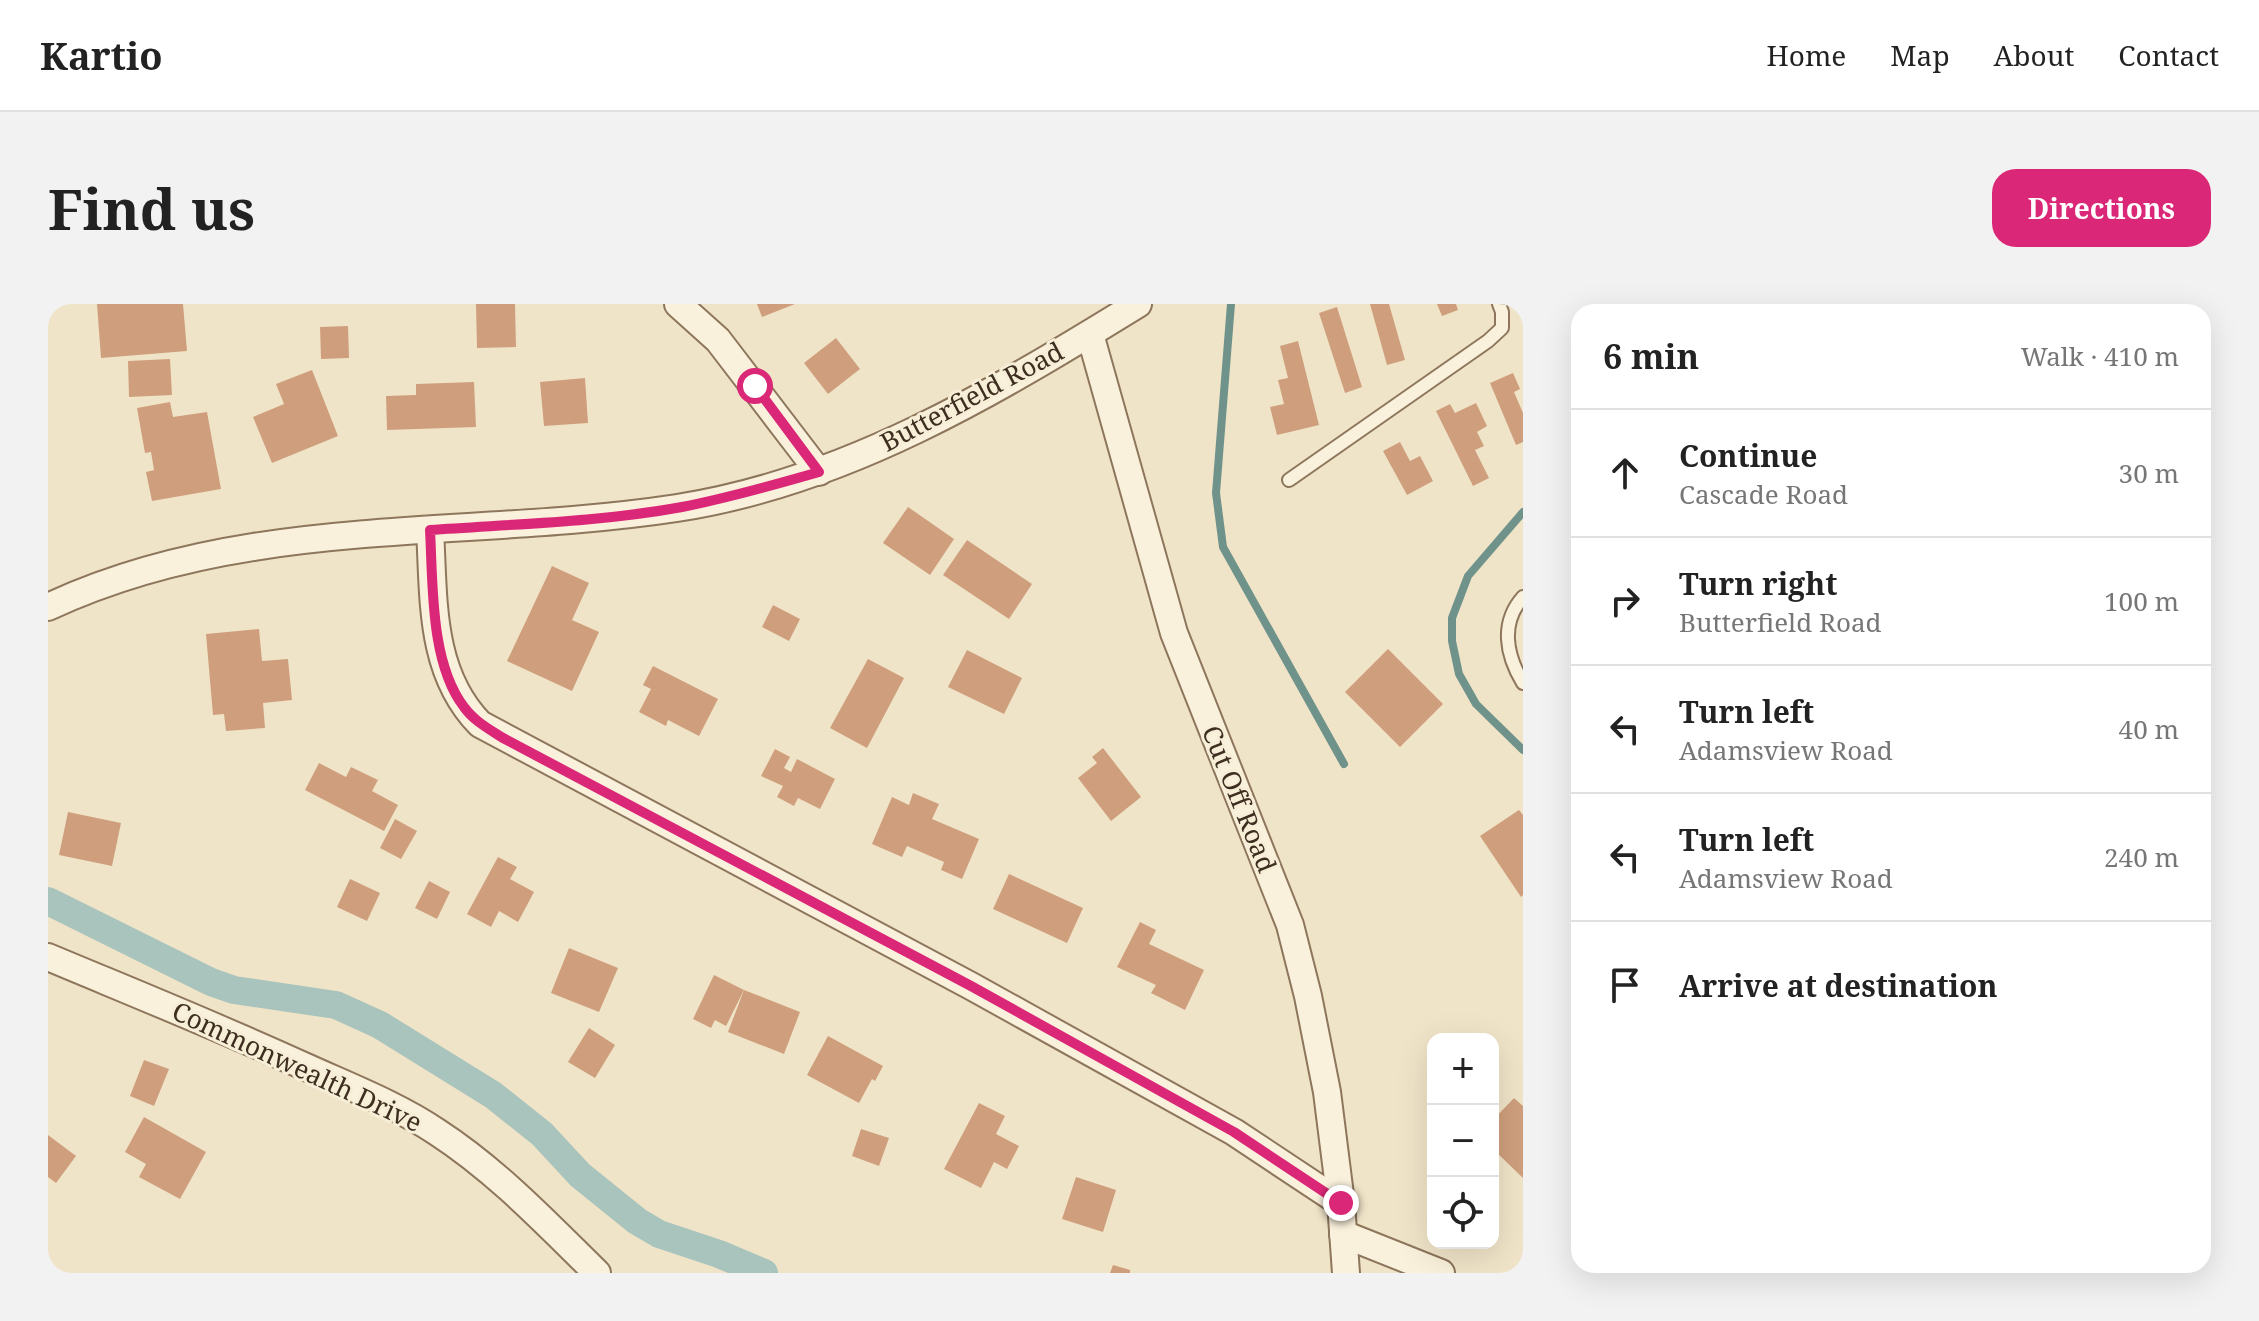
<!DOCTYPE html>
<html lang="en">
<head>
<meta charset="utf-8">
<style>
  :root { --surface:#fff; --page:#f2f2f2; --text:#222; --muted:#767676; --line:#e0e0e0; --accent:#db2777 }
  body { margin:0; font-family:"Noto Serif",serif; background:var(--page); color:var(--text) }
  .controls { position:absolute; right:24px; bottom:24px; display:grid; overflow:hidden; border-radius:16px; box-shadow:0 8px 32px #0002 }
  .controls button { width:72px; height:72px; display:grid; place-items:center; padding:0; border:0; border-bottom:2px solid var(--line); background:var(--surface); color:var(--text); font:40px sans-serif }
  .stop { position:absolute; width:24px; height:24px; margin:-18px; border:6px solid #db2777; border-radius:50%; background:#fff }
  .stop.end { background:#db2777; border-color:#fff; box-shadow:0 2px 8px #0008 }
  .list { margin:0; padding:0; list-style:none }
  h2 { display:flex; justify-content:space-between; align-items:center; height:104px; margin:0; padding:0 32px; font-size:34px }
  h2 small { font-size:26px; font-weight:400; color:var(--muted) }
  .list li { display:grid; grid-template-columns:52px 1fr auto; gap:24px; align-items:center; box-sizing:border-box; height:128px; padding:0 32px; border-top:2px solid var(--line) }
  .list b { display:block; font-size:30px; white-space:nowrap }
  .list p { margin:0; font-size:26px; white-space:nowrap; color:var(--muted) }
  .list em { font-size:26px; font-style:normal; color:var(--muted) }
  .icon { flex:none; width:44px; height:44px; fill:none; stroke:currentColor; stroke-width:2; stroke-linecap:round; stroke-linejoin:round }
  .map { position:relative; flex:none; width:1475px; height:969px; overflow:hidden; border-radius:24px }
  header { display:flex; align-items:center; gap:48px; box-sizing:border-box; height:112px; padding:0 40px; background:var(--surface); border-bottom:2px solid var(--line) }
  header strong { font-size:38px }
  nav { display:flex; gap:44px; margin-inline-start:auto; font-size:28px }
  .intro { display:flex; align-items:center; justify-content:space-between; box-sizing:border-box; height:192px; padding:0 48px }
  h1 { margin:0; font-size:56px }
  .button { padding:20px 36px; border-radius:24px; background:var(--accent); color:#fff; font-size:28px; font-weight:700 }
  main { display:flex; gap:48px; padding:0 48px }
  aside { flex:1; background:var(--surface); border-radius:24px; box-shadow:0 8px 32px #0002 }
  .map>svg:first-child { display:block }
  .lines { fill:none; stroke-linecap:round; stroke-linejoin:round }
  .stream { stroke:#6f938a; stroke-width:8 }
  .canal { stroke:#a9c4bc; stroke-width:28 }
  .building { fill:#cf9f7d }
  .lane-casing { stroke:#8d765c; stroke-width:16 }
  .street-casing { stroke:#8d765c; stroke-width:30 }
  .lane { stroke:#faf1dc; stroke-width:12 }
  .street { stroke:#faf1dc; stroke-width:26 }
  .route { stroke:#db2777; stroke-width:10 }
  .labels { text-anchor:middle; stroke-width:6; stroke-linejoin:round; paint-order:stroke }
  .street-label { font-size:26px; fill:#3d2e20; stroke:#f7eed8 }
</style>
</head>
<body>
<header>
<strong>Kartio</strong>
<nav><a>Home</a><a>Map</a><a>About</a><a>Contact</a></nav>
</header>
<div class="intro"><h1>Find us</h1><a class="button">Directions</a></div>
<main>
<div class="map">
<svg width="1475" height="969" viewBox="0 0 1475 969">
  <rect width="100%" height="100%" fill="#f0e4c8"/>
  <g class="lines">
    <!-- stream -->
    <g class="stream">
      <polyline points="1183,0 1168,189 1175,243 1296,460"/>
      <polyline points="1475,208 1420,272 1404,314 1404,337 1411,370 1428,400 1475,446"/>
    </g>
    <!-- canal -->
    <polyline class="canal" points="0,597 163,678 186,686 288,701 332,721 445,791 494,830 532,871 589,917 611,930 671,950 716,969"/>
  </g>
  <!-- building -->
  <g class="building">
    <polygon points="49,0 135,0 139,47 53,54"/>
    <polygon points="428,0 467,0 468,43 429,44"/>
    <polygon points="709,0 747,0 714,13"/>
    <polygon points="1322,0 1341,0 1357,56 1339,61"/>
    <polygon points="1389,0 1408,0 1410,6 1394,12"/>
    <polygon points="1289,3 1314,83 1297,89 1271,9"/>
    <polygon points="300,22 301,54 273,55 272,23"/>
    <polygon points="788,34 812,65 780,90 756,59"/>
    <polygon points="1250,37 1271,121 1229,131 1222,103 1236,100 1230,76 1240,74 1232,42"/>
    <polygon points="122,55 124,91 81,93 80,57"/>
    <polygon points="264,66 290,132 224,159 205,113 236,100 228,80"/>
    <polygon points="1465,69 1472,85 1466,88 1475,109 1475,138 1468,141 1442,79"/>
    <polygon points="537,74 540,119 496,122 492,78"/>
    <polygon points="426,78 428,123 339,126 338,92 368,91 368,80"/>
    <polygon points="122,98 125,113 159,108 173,185 104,197 98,168 106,166 103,148 97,149 89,104"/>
    <polygon points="1428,99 1439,122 1429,128 1436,142 1427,146 1441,174 1425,182 1388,107 1402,100 1407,109"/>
    <polygon points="1352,138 1362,157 1372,152 1385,177 1359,191 1335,147"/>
    <polygon points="860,203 906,235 882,271 835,239"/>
    <polygon points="919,236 984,280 961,315 895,271"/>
    <polygon points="504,262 541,279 524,316 551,328 524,387 459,357"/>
    <polygon points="725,301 752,315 741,337 714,323"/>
    <polygon points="211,325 214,357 240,355 244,396 215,399 217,424 178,427 176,410 165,411 158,330"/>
    <polygon points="1340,345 1395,400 1352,443 1297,388"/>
    <polygon points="919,346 974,374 956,410 900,383"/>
    <polygon points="820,355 856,374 819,444 782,424"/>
    <polygon points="605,362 670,395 651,432 620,416 618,422 591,408 603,385 595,381"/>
    <polygon points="1055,444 1093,493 1063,517 1030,474 1049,459 1044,453"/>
    <polygon points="727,445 742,453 736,464 743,468 749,455 787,475 772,505 750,494 746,502 729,493 735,482 713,472"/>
    <polygon points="271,459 298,473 303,463 330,476 324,487 350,501 336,527 257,486"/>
    <polygon points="865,489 891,500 884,515 931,535 914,575 893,566 896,558 859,542 854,553 824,540 844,493 861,501"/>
    <polygon points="1471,506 1475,511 1475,591 1473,593 1432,532"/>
    <polygon points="20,508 73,519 64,562 11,551"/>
    <polygon points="347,515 369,527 353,555 332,544"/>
    <polygon points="450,553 469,563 462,575 486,588 470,618 451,607 443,623 419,610"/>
    <polygon points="961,570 1035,604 1019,639 945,605"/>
    <polygon points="302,575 332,589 319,617 289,603"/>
    <polygon points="381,577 402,588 389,615 367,604"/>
    <polygon points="1092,618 1108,626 1101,640 1156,666 1137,706 1103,689 1108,681 1069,663"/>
    <polygon points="521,644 570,664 551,708 503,689"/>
    <polygon points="666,671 696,686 678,722 667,716 663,724 645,715"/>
    <polygon points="696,686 752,708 736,750 680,728"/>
    <polygon points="541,724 567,741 547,774 520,758"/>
    <polygon points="780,732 835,762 827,777 824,775 811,799 759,771"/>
    <polygon points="96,756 121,765 106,802 82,792"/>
    <polygon points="1466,794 1475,802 1475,874 1445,845 1445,816"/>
    <polygon points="931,799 957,812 948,830 971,842 959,865 946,858 933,884 896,865"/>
    <polygon points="96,813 158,848 132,895 91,873 98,860 77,848"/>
    <polygon points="813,825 841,834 831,862 804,852"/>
    <polygon points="0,831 28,852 8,879 0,873"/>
    <polygon points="1028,873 1068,886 1055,928 1014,915"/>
    <polygon points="1065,961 1082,966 1082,969 1062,969"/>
  </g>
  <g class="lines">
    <!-- lane casing -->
    <g class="lane-casing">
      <g id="lane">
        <polyline points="1241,176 1440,37 1454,24 1454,8 1451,0"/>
        <path d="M1475 293C1452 319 1458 351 1475 379"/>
      </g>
    </g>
    <!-- street casing -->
    <g class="street-casing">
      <g id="street">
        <polyline points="630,0 670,36 771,168"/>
        <polyline points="1042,30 1126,329 1242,621 1260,692 1279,788 1293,899 1298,969"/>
        <path d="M382 226C386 294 381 368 432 420L923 682 1186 828 1293 899"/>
        <path d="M0 303C198 210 419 236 629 204 798 178 947 88 1090 0"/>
        <path d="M0 653C86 689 173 724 258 763 302 783 349 801 389 828 449 867 499 920 549 969"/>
        <polyline points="1295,930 1393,969"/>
      </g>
    </g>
    <!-- lane -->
    <use href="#lane" class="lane"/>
    <!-- street -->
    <use href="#street" class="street"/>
  </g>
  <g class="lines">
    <!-- route -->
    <path class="route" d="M707 82 771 168C726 181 680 194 634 203 552 218 466 220 382 226 385 279 382 359 416 403 426 417 441 425 455 434L923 682 1186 828 1293 899"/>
  </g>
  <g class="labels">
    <!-- street labels -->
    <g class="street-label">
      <text transform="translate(924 93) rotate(-28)" y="9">Butterfield Road</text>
      <text transform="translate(1191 495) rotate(68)" y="9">Cut Off Road</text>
      <text transform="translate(249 763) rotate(25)" y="9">Commonwealth Drive</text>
    </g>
  </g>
</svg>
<div class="controls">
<button>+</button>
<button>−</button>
<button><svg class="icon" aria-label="locate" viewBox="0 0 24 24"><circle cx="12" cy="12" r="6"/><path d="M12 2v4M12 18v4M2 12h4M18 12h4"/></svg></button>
</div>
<div class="stop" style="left:707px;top:82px"></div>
<div class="stop end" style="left:1293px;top:899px"></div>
</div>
<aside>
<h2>6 min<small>Walk · 410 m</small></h2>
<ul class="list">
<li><svg class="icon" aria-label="ahead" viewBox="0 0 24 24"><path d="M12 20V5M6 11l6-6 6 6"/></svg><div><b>Continue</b><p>Cascade Road</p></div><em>30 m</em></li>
<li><svg class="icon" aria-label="right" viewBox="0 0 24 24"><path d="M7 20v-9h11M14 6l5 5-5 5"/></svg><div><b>Turn right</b><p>Butterfield Road</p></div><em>100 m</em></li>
<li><svg class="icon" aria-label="left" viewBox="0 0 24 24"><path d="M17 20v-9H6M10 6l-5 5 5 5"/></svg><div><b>Turn left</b><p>Adamsview Road</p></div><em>40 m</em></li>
<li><svg class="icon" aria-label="left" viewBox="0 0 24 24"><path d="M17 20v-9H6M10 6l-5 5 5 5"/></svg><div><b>Turn left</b><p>Adamsview Road</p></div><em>240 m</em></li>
<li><svg class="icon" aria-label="arrive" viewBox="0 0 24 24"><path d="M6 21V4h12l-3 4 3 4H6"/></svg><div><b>Arrive at destination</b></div></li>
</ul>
</aside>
</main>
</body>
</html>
